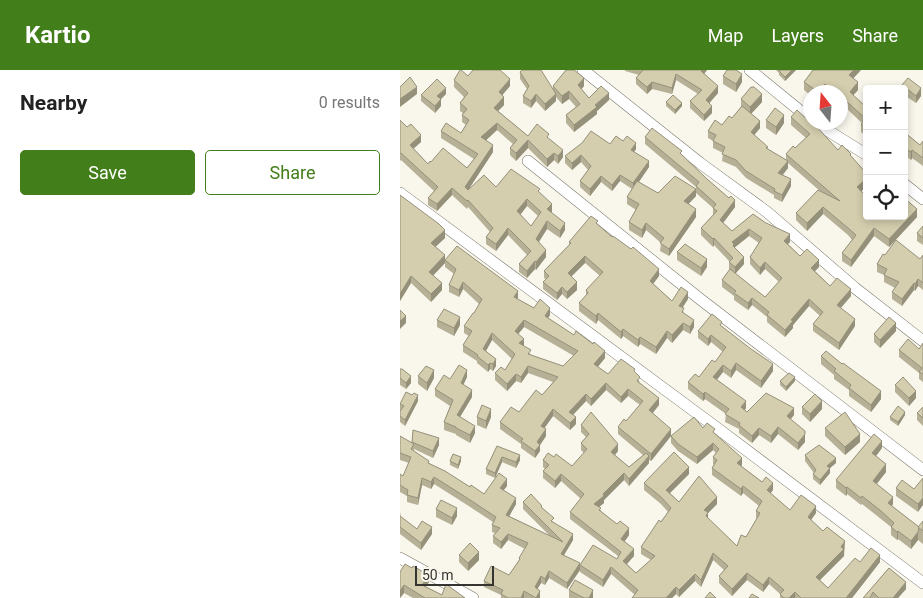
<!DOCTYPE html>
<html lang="en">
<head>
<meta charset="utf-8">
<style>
  :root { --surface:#fff; --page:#f2f2f2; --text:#222; --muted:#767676; --line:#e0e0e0; --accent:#427e1a }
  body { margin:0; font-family:Roboto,sans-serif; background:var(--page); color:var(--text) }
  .controls { position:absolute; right:15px; top:15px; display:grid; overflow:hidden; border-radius:5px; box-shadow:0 2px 8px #0003 }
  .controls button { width:45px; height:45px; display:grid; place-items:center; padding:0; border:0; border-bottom:1px solid var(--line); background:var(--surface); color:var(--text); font:25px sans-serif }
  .compass { position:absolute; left:403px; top:15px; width:45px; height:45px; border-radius:50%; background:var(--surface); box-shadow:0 2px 8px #0003; rotate:343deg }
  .scale { position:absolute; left:15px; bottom:12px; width:79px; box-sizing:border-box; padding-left:5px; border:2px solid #353430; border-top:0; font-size:14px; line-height:18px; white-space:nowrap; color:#353430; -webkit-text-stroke:4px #f9f7ec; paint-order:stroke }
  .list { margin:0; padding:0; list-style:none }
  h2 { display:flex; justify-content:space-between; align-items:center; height:65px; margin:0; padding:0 20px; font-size:21px }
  h2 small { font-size:16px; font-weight:400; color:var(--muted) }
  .actions { display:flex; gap:10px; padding:15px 20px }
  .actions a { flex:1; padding:11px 0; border:1px solid var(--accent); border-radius:5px; text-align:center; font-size:18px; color:var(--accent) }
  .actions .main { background:var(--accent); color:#fff }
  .icon { flex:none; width:28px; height:28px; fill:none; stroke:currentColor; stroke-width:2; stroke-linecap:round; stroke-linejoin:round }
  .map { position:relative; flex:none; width:523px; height:528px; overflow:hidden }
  header { display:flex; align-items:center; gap:30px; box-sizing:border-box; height:70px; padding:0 25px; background:var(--accent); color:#fff }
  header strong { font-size:24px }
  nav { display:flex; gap:28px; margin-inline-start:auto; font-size:18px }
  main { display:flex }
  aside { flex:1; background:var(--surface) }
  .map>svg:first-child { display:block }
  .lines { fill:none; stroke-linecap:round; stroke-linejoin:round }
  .minor-casing { stroke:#77756b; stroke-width:12 }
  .minor { stroke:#fff; stroke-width:11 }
  .wall { fill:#b6b196; fill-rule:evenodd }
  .shaded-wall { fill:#94907a }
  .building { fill:#d4ceae; stroke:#94907a; fill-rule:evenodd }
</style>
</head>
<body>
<header>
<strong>Kartio</strong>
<nav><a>Map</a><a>Layers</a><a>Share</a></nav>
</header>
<main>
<aside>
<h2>Nearby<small>0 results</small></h2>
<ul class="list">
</ul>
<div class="actions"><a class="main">Save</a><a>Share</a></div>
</aside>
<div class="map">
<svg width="523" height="528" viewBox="0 0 523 528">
  <rect width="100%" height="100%" fill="#f9f7ec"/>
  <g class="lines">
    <!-- minor casing -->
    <g class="minor-casing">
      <g id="minor">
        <polyline points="183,0 300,93 367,142 455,218 523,271"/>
        <polyline points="350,0 410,49"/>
        <polyline points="414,52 467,85"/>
        <polyline points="128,91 300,229 523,400"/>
        <polyline points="504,114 523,129"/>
        <polyline points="0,123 317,358 523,513"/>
        <polyline points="0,488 73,528"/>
      </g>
    </g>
    <!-- minor -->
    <use href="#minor" class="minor"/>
  </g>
  <!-- wall -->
  <g class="wall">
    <polygon points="225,0 307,0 304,4 318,23 309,33 312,43 304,51 290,38 290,31 298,24 276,10 272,24 252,19 247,24 236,14 236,8 239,5 225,1"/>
    <polygon points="376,0 396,0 385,11 379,5 379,3"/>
    <polygon points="413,0 461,0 453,8 458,20 453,25 467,38 467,67 461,62 461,54 462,53 446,38 445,40 440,36 440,22 410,22 410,25 404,20 404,12"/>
    <polygon points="120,2 153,20 153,16 184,16 181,19 189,28 209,30 197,41 197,44 174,62 166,53 166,45 176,37 169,29 162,34 156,27 156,31 145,41 136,31 131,38 123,33 123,26 127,19 120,9"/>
    <path d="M68 6 110 16 102 25 104 35 98 41 128 66 149 69 163 87 158 94 154 90 147 97 128 78 116 91 110 85V78L113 74 97 60 86 70 93 82 68 120 96 117 140 123 152 142H151L165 160 160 168 147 159 139 172 146 187 136 200 135 199 127 208 119 202V194L127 185 108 165 96 181 86 174V167L90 162 68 137 67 139 52 125 37 141 28 135V128L34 121 1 90 0 91V50L21 72 13 78 28 94 31 92 67 98 74 89 41 68V61L61 63 66 55 62 52V45L63 43 60 41V33L64 27 54 17V10ZM127 136 138 146 131 156 120 145Z"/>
    <polygon points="323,6 342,12 336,22 323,14"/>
    <polygon points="502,15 521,26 516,33 504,25 504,19 502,19"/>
    <polygon points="46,24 41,29 41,36 35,43 21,31 21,25"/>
    <polygon points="341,29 362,32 351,44 360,58 354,65 368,79 386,90 386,84 395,78 406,68 391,55 391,47 438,80 451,86 467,104 467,116 461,121 467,146 517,147 489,177 474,166 451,197 442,191 442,183 452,170 448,165 423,144 407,161 396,150 396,143 421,122 388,93 388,98 383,105 391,116 382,132 374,128 374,125 346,108 336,97 322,91 323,83 313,78 313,71 308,68 308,61 322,55 332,48 341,37"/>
    <polygon points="266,32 282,36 275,44 266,36"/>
    <polygon points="366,50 384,53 376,65 366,58"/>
    <polygon points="504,62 520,75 523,71 523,96 512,88 511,90 504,85"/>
    <path d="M245 67 282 85 335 137 323 153 332 161 353 144 390 172 388 174 400 186 419 197 415 201 430 216 451 226 441 238 455 256 439 280 413 261V254L420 246 409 236 393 255V258L385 267 367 252V247L352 235 348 240 334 230V226L322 217V210L330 200 329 199V191L314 175 313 177 301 165V158L313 145V138L296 123V117L245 74ZM349 166 359 173 350 187V194L360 205 365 199 379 212 365 227 335 204 344 194 334 178Z"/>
    <polygon points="223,71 236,79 234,82 249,97 239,112 258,123 296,126 288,134 296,147 269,186 260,181 261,173 246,160 242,168 229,160 229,152 236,140 227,134 227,127 232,119 220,111 212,121 201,112 190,126 180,117 180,111 188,100 181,92 172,100 165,93 165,86"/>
    <polygon points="0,125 45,168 35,177 45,193 33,205 42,220 31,232 11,213 0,231"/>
    <polygon points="198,155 212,167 259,206 253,214 272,231 288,229 282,238 284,243 294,257 290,264 283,260 272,273 267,268 256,284 240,274 238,277 223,266 221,269 198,250 196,254 179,241 179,233 186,226 186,220 200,206 185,193 171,206 177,220 167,229 162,224 157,230 143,219 143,212 146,209 144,208 144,201 169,175 169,172"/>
    <polygon points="523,156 523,175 517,171 517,163"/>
    <polygon points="277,182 307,197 301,206 277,190"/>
    <polygon points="485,185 520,189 523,185 523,220 518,216 515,221 514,220 502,236 492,229 492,222 495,218 484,212 484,205 477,202 477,194"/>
    <path d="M45 190 118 228 117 229 134 238 150 245 148 248 205 288 198 297 208 304 235 302 240 313 259 335 253 343 271 366 251 391 249 390V393L229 416 224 410 204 430V433L199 437 201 441 229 465 225 471 234 486 227 494 236 503 251 490 241 484V477L268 442 261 434 244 420V413L289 404 270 423 279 432 317 434 308 443V449L337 476 346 467 357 448H356V441L359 436 343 423 341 426 312 405V398L314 395 313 394V387L316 383 313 380 297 394 278 381 271 373V366L303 358 315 364 342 395 341 396 373 420 370 423 390 440 416 443 411 450 423 461 445 478 444 480V486L420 510 428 518 460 492H480L452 528H380V524L369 514 363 522 347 510 332 526 319 513V506L324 500 313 490 301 517 295 511 279 527 276 524 272 528H232L235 525 211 504 203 517 180 502V495L217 489 218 486 170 449V442L181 429 161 411 155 418 143 408V401L145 399 143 397V390L154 387 172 396 184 383 181 380V373L186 367 181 362V355L218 381 215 385 229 397 243 385 218 364V357L226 351 240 335 228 326 221 333 206 320 191 336 186 331 173 345 176 354 170 360 153 346 144 358 146 366 140 375V381L135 388 121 378V374L100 359V352L119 342 142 325 153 312 128 303 121 313 116 311 107 321 95 310V303L105 300 112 289 92 270 86 281 96 296 93 301 90 299 88 302 77 293V291L63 282V275L69 266 64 263V256L74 243 79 234 63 219 59 227 49 222V215L54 204 45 197ZM124 257 174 286 163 296 131 285 124 276 118 264Z"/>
    <polygon points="37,250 60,255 54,266 37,257"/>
    <polygon points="322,256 373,301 361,318 336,300 331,308 323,302 317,310 346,338 345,340 347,342 394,345 390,349 405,364 405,372 398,380 378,364 371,373 359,365 352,373 339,363 339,359 325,352 326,344 305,329 303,331 288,319 288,312 299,307 315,292 323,282 311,272 308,276 298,268 298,261"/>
    <polygon points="496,261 480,278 474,272 474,264"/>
    <polygon points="523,273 523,312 519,309 519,303 499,287 499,280 519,279"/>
    <polygon points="421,286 481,329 471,342 449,326 449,320 434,309 434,305 421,294"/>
    <polygon points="0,299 11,313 6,319 0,315"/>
    <polygon points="18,306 34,308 27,321 18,314"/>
    <polygon points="67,307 63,314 72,327 60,347 75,363 70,373 56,365 56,364 44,360 44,352 50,336 35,326 35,319 50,309"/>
    <polygon points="380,311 395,311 386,321 380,315"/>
    <polygon points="495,315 516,328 509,336 495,322"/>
    <polygon points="18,331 5,356 0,352 0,334"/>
    <polygon points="402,337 422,339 410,352 402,344"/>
    <polygon points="523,337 523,356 517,350 517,343"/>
    <polygon points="505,345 498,356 490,350 490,347"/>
    <polygon points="77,347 91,347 86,359 77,355"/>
    <polygon points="425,358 460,372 445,385 425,366"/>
    <polygon points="13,360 39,375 33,388 14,379 14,381 29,393 70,417 84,424 107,416 103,420 116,434 109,446 150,466 123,439 123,432 142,438 154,453 173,470 164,485 180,500 167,519 149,508 145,515 141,513 137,519 140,528 101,528 101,525 84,517 84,511 109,505 119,491 119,488 125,479 108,470 101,479 93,473 93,466 95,463 92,462 92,455 93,452 64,433 34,414 31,419 22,415 18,435 7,432 7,426 0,422 0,404 3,406 9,393 0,390 0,366 12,373"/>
    <polygon points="97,376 120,390 116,398 102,392 95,408 86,404 86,399"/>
    <polygon points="482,378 476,386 486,402 477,414 493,434 492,436 519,457 523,451 523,474 518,470 511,479 498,469 497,470 491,465 491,457 481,449 462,434 461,435 447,424 446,426 436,418 436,410"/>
    <polygon points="405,385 436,393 430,398 430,403 420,415 413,409 413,404 414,403 405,391"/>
    <polygon points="50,391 61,391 58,399 50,395"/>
    <polygon points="523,408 518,442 496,426 496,418 514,419"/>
    <polygon points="36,439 57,446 52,455 36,447"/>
    <polygon points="0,442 1,447 17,459 32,464 21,480 0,464"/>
    <polygon points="59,485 79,490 68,501 59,492"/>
    <polygon points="489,498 506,519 498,528 463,528"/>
    <polygon points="0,502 29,512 26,517 42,525 65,528 13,528 4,523 0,528"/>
    <rect x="169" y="520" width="24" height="8"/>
  </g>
  <!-- shaded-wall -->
  <g class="shaded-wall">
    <polygon points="302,0 307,0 301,8 301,1"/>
    <polygon points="392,0 396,0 385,11 385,7"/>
    <polygon points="454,0 461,0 449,13 449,5"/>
    <polygon points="276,4 276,10 272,24 272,18"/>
    <polygon points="342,4 342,12 336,22 336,14"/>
    <polygon points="184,8 184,16 178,23 178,15"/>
    <polygon points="110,9 110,16 99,29 99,22"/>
    <polygon points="252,12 252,19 247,24 247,17"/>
    <polygon points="458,12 458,20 450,29 450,22"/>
    <polygon points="425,14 425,22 418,22"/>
    <polygon points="318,16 318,23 306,37 306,30"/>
    <polygon points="17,17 17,24 0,37 0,29"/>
    <polygon points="46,18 46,24 37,33 37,26"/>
    <polygon points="521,18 521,26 516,33 516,26"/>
    <polygon points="169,21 169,29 162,34 162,26"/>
    <polygon points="209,23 209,30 197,41 197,44 174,62 174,55"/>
    <polygon points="136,24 136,31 131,38 131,31"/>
    <polygon points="156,24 156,31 145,41 145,34"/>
    <polygon points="362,24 362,32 350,45 350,37"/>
    <polygon points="104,27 104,35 94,45 94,38"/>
    <polygon points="41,29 41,36 35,43 35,36"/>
    <polygon points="446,31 446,38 445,40 445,32"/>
    <polygon points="282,33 282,36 275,44 275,40"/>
    <polygon points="312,36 312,43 304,51 304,45"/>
    <polygon points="384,45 384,53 376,65 376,57"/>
    <polygon points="360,51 360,58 351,69 351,62"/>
    <polygon points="97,53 97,60 81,75 81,67"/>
    <polygon points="21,65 21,72 10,82 10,75"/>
    <polygon points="128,70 128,78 116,91 116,83"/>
    <polygon points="236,73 236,79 231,86 231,80"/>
    <polygon points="93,75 93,82 65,125 65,117"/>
    <polygon points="163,80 163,87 158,94 158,86"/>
    <polygon points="512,80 512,88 511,90 511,82"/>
    <polygon points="154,83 154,90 147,97 147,89"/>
    <polygon points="181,85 181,92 172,100 172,93"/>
    <polygon points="249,91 249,97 233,120 233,113"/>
    <polygon points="388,91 388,98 378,110 378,103"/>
    <polygon points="220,105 220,111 212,121 212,115"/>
    <polygon points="201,106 201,112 190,126 190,119"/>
    <polygon points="467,108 467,116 457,125 457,117"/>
    <polygon points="391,109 391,116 382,132 382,125"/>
    <polygon points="52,118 52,125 37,141 37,134"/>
    <polygon points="296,119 296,126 284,139 284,131"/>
    <polygon points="127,129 127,136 117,149 117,141"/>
    <polygon points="335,130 335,137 320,157 320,150"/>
    <polygon points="152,134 152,142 147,146 147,139"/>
    <polygon points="423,137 423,144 407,161 407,153"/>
    <polygon points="296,139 296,147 269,186 269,179"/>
    <polygon points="517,139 517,147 489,177 489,169"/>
    <polygon points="147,151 147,159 136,176 136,169"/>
    <polygon points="165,153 165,160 160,168 160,161"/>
    <polygon points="246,153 246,160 242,168 242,160"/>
    <polygon points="108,158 108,165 96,181 96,174"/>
    <polygon points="474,158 474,166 451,197 451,190"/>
    <polygon points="349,159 349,166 334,178 333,183 332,172"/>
    <polygon points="45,160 45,168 31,181 31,173"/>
    <polygon points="390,164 390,172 384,178 384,171"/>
    <polygon points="314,168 314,175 313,177 313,169"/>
    <polygon points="146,180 146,187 136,200 136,192"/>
    <polygon points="45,185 45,193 29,210 29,202"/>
    <polygon points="185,186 185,193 168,210 168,203"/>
    <polygon points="344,187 344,194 335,204 335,197"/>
    <polygon points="307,189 307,197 301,206 301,198"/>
    <polygon points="419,190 419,197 411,205 411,198"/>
    <polygon points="135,191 135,199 127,208 127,201"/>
    <polygon points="365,192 365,199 360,205 360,198"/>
    <polygon points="259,199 259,206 250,218 250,211"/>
    <polygon points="11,206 11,213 0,231 0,224"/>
    <polygon points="518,209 518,216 515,221 515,214"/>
    <polygon points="63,212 63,219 59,227 59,220"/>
    <polygon points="177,212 177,220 167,229 167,222"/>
    <polygon points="42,213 42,220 31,232 31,224"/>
    <polygon points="514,213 514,220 502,236 502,229"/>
    <polygon points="162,217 162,224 157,230 157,223"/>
    <polygon points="451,219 451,226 437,242 437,235"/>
    <polygon points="118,221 118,228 114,234 114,227"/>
    <polygon points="288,222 288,229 279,243 279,236"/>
    <polygon points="352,228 352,235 348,240 348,233"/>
    <polygon points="409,229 409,236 393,255 393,258 385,267 385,260 391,250"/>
    <polygon points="150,238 150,245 145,253 145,246"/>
    <polygon points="198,243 198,250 196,254 196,246"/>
    <polygon points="6,246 6,253 0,259 0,251"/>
    <polygon points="60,247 60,255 54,266 54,258"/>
    <polygon points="455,249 455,256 439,280 439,273"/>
    <polygon points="124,250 124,257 115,268 115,261"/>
    <polygon points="294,250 294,257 290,264 290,257"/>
    <polygon points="283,253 283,260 272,273 272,265"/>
    <polygon points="496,253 496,261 480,278 480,270"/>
    <polygon points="223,259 223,266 221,269 221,262"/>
    <polygon points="267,261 267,268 256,284 256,277"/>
    <polygon points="92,263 92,270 83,286 83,279"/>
    <polygon points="311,265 311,272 308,276 308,269"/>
    <polygon points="240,267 240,274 238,277 238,270"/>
    <polygon points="124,269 124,276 119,273"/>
    <polygon points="205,281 205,288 194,301 194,294"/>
    <polygon points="96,289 96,296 93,301 93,294"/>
    <polygon points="90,293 90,299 88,302 88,295"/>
    <polygon points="336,293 336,300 331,308 331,301"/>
    <polygon points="373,294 373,301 361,318 361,311"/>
    <polygon points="323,295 323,302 313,314 313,307"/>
    <polygon points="128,296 128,303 121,313 121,307"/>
    <polygon points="34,300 34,308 27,321 27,313"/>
    <polygon points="67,300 67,307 61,320 61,313"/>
    <polygon points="116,304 116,311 107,321 107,314"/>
    <polygon points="11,306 11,313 6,319 6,313"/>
    <polygon points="395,307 395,311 386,321 386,317"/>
    <polygon points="206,313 206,320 191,336 191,329"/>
    <polygon points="228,319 228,326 221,333 221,327"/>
    <polygon points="72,320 72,327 57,352 57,345"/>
    <polygon points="481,321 481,329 471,342 471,335"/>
    <polygon points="516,321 516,328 509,336 509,328"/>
    <polygon points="305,322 305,329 303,331 303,324"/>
    <polygon points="186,324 186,331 169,349 169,342"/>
    <polygon points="18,325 18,331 5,356 5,350"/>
    <polygon points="259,328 259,335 249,347 249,340"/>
    <polygon points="346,331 346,338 341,345 341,337"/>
    <polygon points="422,331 422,339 410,352 410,344"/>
    <polygon points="394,338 394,345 387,354 387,346"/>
    <polygon points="91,339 91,347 86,359 86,351"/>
    <polygon points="153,339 153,346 141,363 141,356"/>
    <polygon points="505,342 505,345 498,356 498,352"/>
    <polygon points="176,347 176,354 170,360 170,353"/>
    <polygon points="75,356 75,363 70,373 70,365"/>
    <polygon points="378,357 378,364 371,373 371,366"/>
    <polygon points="359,358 359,365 352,373 352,366"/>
    <polygon points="146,359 146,366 140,375 140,381 135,388 135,381 137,372"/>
    <polygon points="271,359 271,366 251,391 251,384"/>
    <polygon points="405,364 405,372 398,380 398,373"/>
    <polygon points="460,364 460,372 445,385 445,377"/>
    <polygon points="39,368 39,375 33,388 33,381"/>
    <polygon points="482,371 482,378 472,391 472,383"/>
    <polygon points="313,373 313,380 297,394 297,387"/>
    <polygon points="218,374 218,381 211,390 211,382"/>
    <polygon points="120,385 120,390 116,398 116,392"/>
    <polygon points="249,386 249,393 229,416 229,409"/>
    <polygon points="61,387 61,391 58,399 58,395"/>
    <polygon points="102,387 102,392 95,408 95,403"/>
    <polygon points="342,388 342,395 337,400 337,393"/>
    <polygon points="436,388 436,393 430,398 430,403 420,415 420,410 427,396"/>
    <polygon points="486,394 486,402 473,418 473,411"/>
    <polygon points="289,397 289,404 266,427 266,420"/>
    <polygon points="224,403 224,410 204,430 204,433 194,441 194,434 203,424"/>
    <polygon points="161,404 161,411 155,418 155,411"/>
    <polygon points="34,407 34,414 31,419 31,412"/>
    <polygon points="22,408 22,415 18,435 18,428"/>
    <polygon points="107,409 107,416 100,425 100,418"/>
    <polygon points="373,413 373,420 367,428 367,420"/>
    <polygon points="343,416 343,423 341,426 341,419"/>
    <polygon points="447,417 447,424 446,426 446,418"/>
    <polygon points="317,427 317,434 308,443 308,449 306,453 304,440"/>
    <polygon points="493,427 493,434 488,440 488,433"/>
    <polygon points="116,428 116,434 106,452 106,445"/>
    <polygon points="523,428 523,435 518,442 518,434"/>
    <polygon points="416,436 416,443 408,454 408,447"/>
    <polygon points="57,438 57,446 52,455 52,448"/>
    <polygon points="32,457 32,464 21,480 21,473"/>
    <polygon points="229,458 229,465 221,476 221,469"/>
    <polygon points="498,461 498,469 497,470 497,462"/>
    <polygon points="518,462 518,470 511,479 511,471"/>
    <polygon points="108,464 108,470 101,479 101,472"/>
    <polygon points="173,464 173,470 161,490 161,484"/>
    <polygon points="445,471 444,486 416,514 416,507"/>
    <polygon points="234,479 234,486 223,498 223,491"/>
    <polygon points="79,482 79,490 68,501 68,493"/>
    <polygon points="313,483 313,490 301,517 301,510"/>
    <polygon points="480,485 480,492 452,528 446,528"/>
    <polygon points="180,493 180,500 167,519 167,513"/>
    <polygon points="211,497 211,504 203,517 203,510"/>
    <polygon points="149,501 149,508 145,515 145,509"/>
    <polygon points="347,503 347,510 332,526 332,519"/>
    <polygon points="295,504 295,511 279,527 279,520"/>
    <polygon points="29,505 29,512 22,523 22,515"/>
    <polygon points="141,506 141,513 135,523 135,517"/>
    <polygon points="369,507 369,514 363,522 363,515"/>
    <polygon points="506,512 506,519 498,528 493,528"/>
    <polygon points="4,515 4,523 0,528 0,521"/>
    <polygon points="276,517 276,524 272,528 266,528"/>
    <polygon points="193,520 193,528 189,528"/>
    <polygon points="124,521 124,528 121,528"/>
    <polygon points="140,521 140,528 136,528"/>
    <polygon points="395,522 395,528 389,528"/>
  </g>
  <!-- building -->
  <g class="building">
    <path d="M60 0H61L68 6 73 0H100L110 9 99 22 104 27 94 38 128 66 137 54 149 64 147 67 163 80 158 86 154 83 147 89 128 70 116 83 110 78 117 70 97 53 81 67 93 75 65 117 68 120 84 105 96 117 111 99 140 119 138 121 152 134 147 139 165 153 160 161 147 151 136 169 146 180 136 192 135 191 127 201 119 194 131 181 108 158 96 174 86 167 93 158 68 130 67 131 52 118 37 134 28 128 38 117 1 83 0 84V50L7 57 11 54 21 65 10 75 28 94 30 91 31 92 43 78 67 98 78 84 41 61 46 53 61 63 69 50 62 45 67 39 60 33 68 23 54 10ZM127 129 141 142 131 156 117 141Z"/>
    <polygon points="122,0 141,0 156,24 145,34 136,24 131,31 123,26 129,16 120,2"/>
    <polygon points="166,0 174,0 184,8 178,15 189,28 201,16 209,23 195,35 197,37 174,55 166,45 180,34 169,21 162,26 153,16"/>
    <polygon points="243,0 302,0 301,1 318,16 306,30 312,36 304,45 290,31 302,20 276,4 272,18 252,12 247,17 236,8"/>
    <polygon points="327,0 336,0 342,4 336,14 323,6"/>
    <polygon points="381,0 392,0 385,7 379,1"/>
    <polygon points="413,0 454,0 449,5 458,12 450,22 467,38 467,59 461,54 466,49 446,31 445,32 440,28 440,22 434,22 425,14 418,22 404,12"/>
    <polygon points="10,7 17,17 0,29 0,17"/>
    <polygon points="508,8 521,18 516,26 502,15"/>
    <polygon points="37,9 46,18 37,26 41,29 35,36 21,25"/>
    <polygon points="351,17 354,17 362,24 350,37 341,29"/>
    <polygon points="273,25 282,33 275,40 266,32"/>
    <polygon points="342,36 360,51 351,62 368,77 366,78 388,91 378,103 391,109 382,125 374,121 375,119 346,101 336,90 322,84 325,77 313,71 316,65 308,61 315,50 322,55 329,46 332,48"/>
    <polygon points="375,38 384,45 376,57 366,50"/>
    <polygon points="397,40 410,52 417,57 438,80 442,75 451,84 450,85 467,104 467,108 457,117 467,127 467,146 504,146 504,128 517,139 489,169 474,158 451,190 442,183 456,165 448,158 423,137 407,153 396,143 418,120 440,131 386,84 393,76 395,78 410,64 391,47"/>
    <polygon points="252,58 282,81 280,83 307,109 329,128 331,126 335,130 320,150 332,161 353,144 366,153 390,164 384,171 400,186 407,179 419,190 411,198 430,216 437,208 451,219 437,235 455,249 439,273 413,254 423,242 409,229 391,250 393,251 385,260 367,245 369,242 352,228 348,233 334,223 336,221 322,210 330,199 365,227 382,208 365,192 360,198 350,187 362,168 349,159 332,172 334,174 333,176 344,187 335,197 329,192 333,188 314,168 313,169 301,158 317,141 313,138 316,134 296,116 299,112 245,67"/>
    <polygon points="191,61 210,74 216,66 223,71 227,66 236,73 231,80 249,91 233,113 220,105 212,115 201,106 190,119 180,111 191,96 181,85 172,93 165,86 182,73"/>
    <polygon points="504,62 520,75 523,71 523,88 512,80 511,82 504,78"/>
    <polygon points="275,106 296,119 284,131 296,139 269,179 260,173 264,168 246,153 242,160 229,152 239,134 227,127 237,111 258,123"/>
    <polygon points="0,125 39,154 45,160 31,173 45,185 29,202 42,213 31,224 11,206 0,224"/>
    <polygon points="191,146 198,151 196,153 212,167 213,166 231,179 233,177 259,199 250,211 272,231 281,217 288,222 279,236 284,238 282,242 294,250 290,257 283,253 272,265 267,261 256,277 240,267 238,270 223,259 221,262 198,243 196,246 179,233 188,223 186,220 203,202 185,186 168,203 177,212 167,222 162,217 157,223 143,212 149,206 144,201 171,173 169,172"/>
    <polygon points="523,156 523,168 517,163"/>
    <polygon points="496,170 520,189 523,185 523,213 518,209 515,214 514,213 502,229 492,222 499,212 484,205 487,199 477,194 483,184 485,185"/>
    <polygon points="285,174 307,189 301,198 277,182"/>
    <path d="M57 176 118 221 114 227 134 238 140 229 150 238 145 246 174 265 176 261 193 274 194 272 205 281 194 294 208 304 221 289 235 299 234 301 240 307 237 311 259 328 249 340 271 359 251 384 218 357 224 349 226 351 243 331 228 319 221 327 206 313 191 329 186 324 169 342 176 347 170 353 153 339 141 356 146 359 137 372 140 375 135 381 121 371 123 369 100 352 111 337 119 342 136 320 142 325 158 307 128 296 121 307 116 304 107 314 95 303 101 297 105 300 115 284 92 263 83 279 96 289 93 294 90 293 88 295 77 286 78 285 63 275 72 261 64 256 73 243H74L82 229 63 212 59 220 49 215 56 199 45 190ZM124 250 178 281 163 296 128 284 131 280 119 273 124 269 115 261Z"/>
    <polygon points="44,239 60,247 54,258 37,250"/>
    <polygon points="0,240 6,246 0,251"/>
    <polygon points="312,244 322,252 320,255 351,279 373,294 361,311 336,293 331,301 323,295 313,307 346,331 341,337 347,342 366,323 394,338 387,346 405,361 405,364 398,373 378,357 371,366 359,358 352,366 339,355 340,353 325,344 329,339 305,322 303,324 288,312 295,304 299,307 312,290 315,292 326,277 311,265 308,269 298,261"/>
    <polygon points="489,247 496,253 480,270 474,264"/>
    <polygon points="508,269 519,279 523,273 523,304 519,302 522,298 499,280"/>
    <polygon points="426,281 442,294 443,293 481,321 471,335 449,318 451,315 434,301 436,299 421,286"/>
    <polygon points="59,295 67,300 61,313 72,320 57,345 75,356 70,365 56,358 56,357 44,352 53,330 35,319 44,305 50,309"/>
    <polygon points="26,296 34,300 27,313 18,306"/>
    <polygon points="0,299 2,299 11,306 6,313 0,308"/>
    <polygon points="389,303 395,307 386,317 380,311"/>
    <polygon points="503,307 516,321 509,328 495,315"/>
    <polygon points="6,322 12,325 14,323 18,325 5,350 0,346 0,341 4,336 0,334"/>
    <polygon points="415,324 422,331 410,344 402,337"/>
    <polygon points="82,335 91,339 86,351 77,347"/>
    <polygon points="498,336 505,342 498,352 490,347"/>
    <polygon points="523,337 523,348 517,343"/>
    <polygon points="191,342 218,374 211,382 229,397 246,383 249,386 229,409 224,403 203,424 204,426 194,434 201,438 199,440 217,454 220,451 229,458 221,469 234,479 223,491 236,503 255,486 241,477 259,450 261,452 271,438 261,427 244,413 274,382 289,397 266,420 279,432 299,406 317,427 304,440 308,442 306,446 337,476 341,465 346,467 360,443 356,441 362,431 343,416 341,419 312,398 317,390 313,387 319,379 313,373 297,387 278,374 271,366 294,347 303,358 307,353 315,359 313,362 342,388 337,393 362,412 366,407 373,413 367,420 390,440 401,425 416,436 408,447 423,461 427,457 445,471 441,477 444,479 416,507 428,518 455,488 460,492 471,478 480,485 446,528 401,528 395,522 389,528 384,528 380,524 384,520 369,507 363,515 347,503 332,519 319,506 328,496 313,483 301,510 295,504 279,520 276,517 266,528 232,528 238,520 211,497 203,510 180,495 193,475 217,489 221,482 170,442 184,424 161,404 155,411 143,401 149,395 143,390 148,383 154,387 156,384 172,396 187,379 181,373 189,364 181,355"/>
    <polygon points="445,342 460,364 445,377 425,358"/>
    <polygon points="13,360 39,368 33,381 12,372"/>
    <polygon points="474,364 482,371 472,383 486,394 473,411 493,427 488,433 519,457 518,462 511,471 498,461 497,462 491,457 494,453 481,441 462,426 461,428 447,417 446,418 436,410"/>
    <polygon points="0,366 14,374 11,379 29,391 28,393 45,401 70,417 71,415 84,424 99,403 107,409 100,418 116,428 106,445 163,472 123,432 131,424 142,436 141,437 154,448 151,451 173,464 161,484 180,493 167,513 149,501 145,509 141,506 135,517 140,521 136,528 124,521 121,528 108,528 101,524 103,520 84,511 91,496 109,505 120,489 119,488 128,473 108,464 101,472 93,466 100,458 92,455 96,447 64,426 34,407 31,412 22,408 18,428 7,425 8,420 0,415 0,404 3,406 11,387 0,383"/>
    <polygon points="419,375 436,388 427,396 430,398 420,410 413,404 416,400 405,385"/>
    <polygon points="97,376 120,385 116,392 102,387 95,403 86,399"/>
    <polygon points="53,384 61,387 58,395 50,391"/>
    <polygon points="523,408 523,428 518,434 496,418 502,410 514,419"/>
    <polygon points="41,430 57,438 52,448 36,439"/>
    <polygon points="0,446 17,459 22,451 32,457 21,473 0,457"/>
    <polygon points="523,451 523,461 518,457"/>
    <polygon points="70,473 79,482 68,493 59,485"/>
    <polygon points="5,494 12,498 13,496 29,505 22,515 42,525 46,514 65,528 25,528 4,515 0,521 0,502"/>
    <polygon points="489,498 506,512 493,528 479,528 473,522 470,528 463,528"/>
    <polygon points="175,510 193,520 189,528 184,528 169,520"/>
    <polygon points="310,522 316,528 305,528"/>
    <polygon points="352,524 359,528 349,528"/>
  </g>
</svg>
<div class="controls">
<button>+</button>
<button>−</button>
<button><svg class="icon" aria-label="locate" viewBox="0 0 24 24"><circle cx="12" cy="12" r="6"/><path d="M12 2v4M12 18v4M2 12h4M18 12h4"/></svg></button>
</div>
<svg class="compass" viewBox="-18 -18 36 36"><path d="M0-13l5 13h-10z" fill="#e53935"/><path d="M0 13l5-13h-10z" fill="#767676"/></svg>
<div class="scale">50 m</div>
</div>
</main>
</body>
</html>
